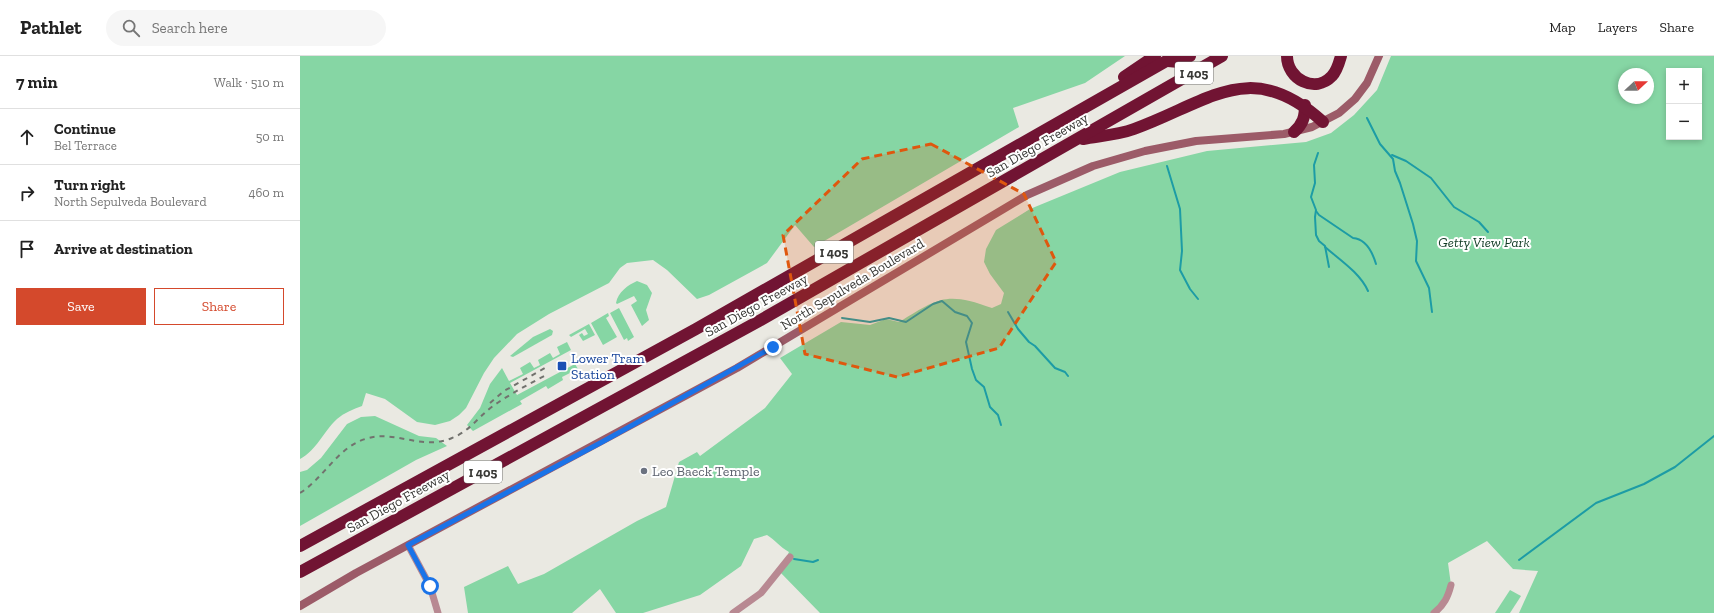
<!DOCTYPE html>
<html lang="en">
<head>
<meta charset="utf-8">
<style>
  :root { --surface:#fff; --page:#f6f6f6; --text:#222; --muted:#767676; --line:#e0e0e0; --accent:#d4492c }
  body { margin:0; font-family:"Zilla Slab",serif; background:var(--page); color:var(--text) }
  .controls { position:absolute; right:12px; top:12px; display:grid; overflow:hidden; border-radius:0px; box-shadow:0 2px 6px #0003 }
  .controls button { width:36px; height:36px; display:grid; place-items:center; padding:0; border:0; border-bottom:1px solid var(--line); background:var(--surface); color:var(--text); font:20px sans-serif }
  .compass { position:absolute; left:1318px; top:12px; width:36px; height:36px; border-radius:50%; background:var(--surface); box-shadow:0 2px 6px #0003; rotate:68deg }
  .stop { position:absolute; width:12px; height:12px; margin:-9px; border:3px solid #1a73e8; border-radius:50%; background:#fff }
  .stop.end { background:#1a73e8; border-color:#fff; box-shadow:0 1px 4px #0008 }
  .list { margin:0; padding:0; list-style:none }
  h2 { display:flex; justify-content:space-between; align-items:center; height:52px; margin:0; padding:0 16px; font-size:17px }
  h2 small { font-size:13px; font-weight:400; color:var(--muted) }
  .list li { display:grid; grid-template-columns:26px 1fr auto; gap:12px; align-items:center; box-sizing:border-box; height:56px; padding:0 16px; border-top:1px solid var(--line) }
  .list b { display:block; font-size:15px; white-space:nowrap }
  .list p { margin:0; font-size:13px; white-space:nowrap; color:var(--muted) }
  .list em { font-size:13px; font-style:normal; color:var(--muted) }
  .actions { display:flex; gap:8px; padding:12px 16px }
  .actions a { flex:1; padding:9px 0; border:1px solid var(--accent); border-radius:0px; text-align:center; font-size:14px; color:var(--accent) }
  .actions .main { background:var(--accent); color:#fff }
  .icon { flex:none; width:22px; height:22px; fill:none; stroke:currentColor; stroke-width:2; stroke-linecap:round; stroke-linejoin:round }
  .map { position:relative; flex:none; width:1414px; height:557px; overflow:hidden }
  header { display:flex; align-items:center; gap:24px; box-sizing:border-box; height:56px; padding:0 20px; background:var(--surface); border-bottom:1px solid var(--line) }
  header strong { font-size:19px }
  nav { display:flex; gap:22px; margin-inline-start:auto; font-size:14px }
  .search { width:280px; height:36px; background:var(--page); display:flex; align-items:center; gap:10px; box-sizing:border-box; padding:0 14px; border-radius:22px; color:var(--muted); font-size:15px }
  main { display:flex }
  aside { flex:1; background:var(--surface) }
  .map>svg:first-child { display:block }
  .green { fill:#86d6a4; fill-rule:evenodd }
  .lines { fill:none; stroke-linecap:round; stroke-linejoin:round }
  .stream { stroke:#1d9ca5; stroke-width:2 }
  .minor { stroke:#b88992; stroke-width:7 }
  .secondary { stroke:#9c5b68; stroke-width:8 }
  .motorway { stroke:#711433; stroke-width:12 }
  .rail { stroke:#72726e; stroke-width:2; stroke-dasharray:5 5; stroke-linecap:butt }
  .route { stroke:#1a73e8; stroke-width:5 }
  .marked { fill:#df570e; fill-opacity:0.2; stroke:#df570e; stroke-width:3; stroke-dasharray:8 5; stroke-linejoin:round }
  .transit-dot { fill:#1a4fb4; stroke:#fff; stroke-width:1.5 }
  .worship-dot { fill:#6b7280; stroke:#fff; stroke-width:1.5 }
  .labels { text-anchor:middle; stroke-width:4; stroke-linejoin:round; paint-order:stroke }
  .shield { fill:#fff; stroke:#747472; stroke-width:1 }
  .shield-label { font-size:13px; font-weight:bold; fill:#393936 }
  .street-label { font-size:14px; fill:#393936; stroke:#fff }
  .park-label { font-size:14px; font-style:italic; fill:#0e3922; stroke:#fff }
  .transit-label { font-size:14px; fill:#164399; stroke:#fff; text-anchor:start }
  .worship-label { font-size:14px; fill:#5b616d; stroke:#fff; text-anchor:start }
</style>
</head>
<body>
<header>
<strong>Pathlet</strong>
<div class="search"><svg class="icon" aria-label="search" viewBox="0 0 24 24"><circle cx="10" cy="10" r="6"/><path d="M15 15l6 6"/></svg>Search here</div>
<nav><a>Map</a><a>Layers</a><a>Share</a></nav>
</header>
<main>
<aside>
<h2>7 min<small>Walk · 510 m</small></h2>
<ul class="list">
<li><svg class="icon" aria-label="ahead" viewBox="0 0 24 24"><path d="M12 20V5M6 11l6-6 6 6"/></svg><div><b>Continue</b><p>Bel Terrace</p></div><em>50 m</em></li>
<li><svg class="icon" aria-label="right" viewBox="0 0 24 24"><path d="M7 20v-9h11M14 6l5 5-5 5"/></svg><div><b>Turn right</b><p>North Sepulveda Boulevard</p></div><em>460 m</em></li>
<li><svg class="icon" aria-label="arrive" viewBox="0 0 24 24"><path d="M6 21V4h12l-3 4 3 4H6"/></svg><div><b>Arrive at destination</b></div></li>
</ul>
<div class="actions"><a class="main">Save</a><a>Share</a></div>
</aside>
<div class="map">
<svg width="1414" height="557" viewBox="0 0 1414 557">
  <rect width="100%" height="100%" fill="#eae9e2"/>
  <!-- green -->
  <g class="green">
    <path d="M0 0H825L785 27 713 52 719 71 514 191 495 169 467 207 409 239 397 243 367 214 353 204 327 207 320 212 309 227 249 258 217 278 194 302 184 317 166 352 159 359 150 365 135 369 117 366 85 343 66 337 62 350C53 353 44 357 37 363 23 376 17 394 0 403Z"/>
    <path d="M1091 0H1414V557H1219L1238 515 1213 513 1187 485 1148 507 1151 529 1134 557H520L479 515 490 499 488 498 489 496C480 491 475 484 467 479L454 483 441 510 400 539 343 557H316L300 533 272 557H168L164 531 208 510 218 528 244 518 337 465 366 451 379 406 397 396 400 400 465 352 492 318 480 302 541 266 570 269 586 263 599 266C638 242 646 235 692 252L701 248 704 237 690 218 684 206 686 193 696 174 730 153 820 116 907 95 1006 86 1031 77 1054 59 1077 34ZM1369 15H1399V81H1369ZM1324 18H1348V42H1324Z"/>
    <path d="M337 225 347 229 352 237 346 254 349 264 342 270 331 249 337 245 334 240 317 248 316 247C318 236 328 229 337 225Z"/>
    <polygon points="319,252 334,281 328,285 327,282 324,284 310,257"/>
    <polygon points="308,257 309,260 306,262 317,281 303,289 291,267"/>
    <polygon points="289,268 295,279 283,285 279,279 282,277 284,280 288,278 285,273 271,281 269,279"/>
    <polygon points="250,273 253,275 252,279 213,301 210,300 233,281"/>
    <polygon points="267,286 271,294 210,327 217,339 275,308 278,313 262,321 263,324 248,333 246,330 220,345 222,348 173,375 167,369 180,352 190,328 202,312 209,325 223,318 220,312 230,306 234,312 240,309 238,304 250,297 253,302 260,298 257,291"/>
    <polygon points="75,360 119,380 136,382 147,390 116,404 0,470 0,416 7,414 21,402 47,368 61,361"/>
    <polygon points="1210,534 1221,540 1210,557 1195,557"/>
  </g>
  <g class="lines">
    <!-- stream -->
    <g class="stream">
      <polyline points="1067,62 1080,88 1093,103 1095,115 1100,127 1113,168 1117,185 1116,205 1129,232 1132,256"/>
      <polyline points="1018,97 1014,109 1015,127 1011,141 1016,154 1015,161 1016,179 1019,185 1025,190 1029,211"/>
      <polyline points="1092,99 1106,105 1131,122 1154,151 1179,166 1188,176"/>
      <polyline points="867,110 880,153 882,195 880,214 890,233 898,243"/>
      <path d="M1016 155 1019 159 1053 182C1067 183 1073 198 1076 208"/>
      <path d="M1025 191C1040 204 1060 217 1068 235"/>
      <polyline points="708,256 718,273 729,286 735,290 755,312 765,316 768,320"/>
      <polyline points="542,262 570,266 589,262 606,266 633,248 642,245 655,256 667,260 672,267 666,286 672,313 676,324 684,331 690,351 698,359 701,369"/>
      <polyline points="494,503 513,506 518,504"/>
      <polyline points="1219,504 1296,447 1344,428 1375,411 1414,380"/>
    </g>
    <!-- minor -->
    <g class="minor">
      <polyline points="108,489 130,530 138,557"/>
      <polyline points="433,557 461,537 490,501"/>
      <path d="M1134 557C1144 549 1148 541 1151 529"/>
    </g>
    <!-- secondary -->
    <polyline class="secondary" points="0,550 56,517 437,312 727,139 793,110 845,95 896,85 984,78 1012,71 1039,57 1055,43 1067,27 1079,0"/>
    <!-- motorway -->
    <g class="motorway">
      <path d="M987 0C987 23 1015 38 1032 20 1037 15 1039 7 1041 0"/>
      <polyline points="868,5 879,6 890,0"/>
      <polyline points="824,21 855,0"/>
      <path d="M994 76C1003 68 1005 61 1005 49"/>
      <path d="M783 83C799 80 818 79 834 73 909 46 951 0 1023 66"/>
      <polyline points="0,490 396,273 875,0"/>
      <polyline points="0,516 459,265 922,0"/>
    </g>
    <!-- rail -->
    <g class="rail">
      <polyline points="190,347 204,335 245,312"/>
      <path d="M0 437C24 422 37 392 65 383 95 373 121 395 152 382 170 375 178 361 193 350 210 338 229 328 248 318"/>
    </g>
  </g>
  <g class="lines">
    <!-- route -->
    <polyline class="route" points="130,530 108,489 302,386 473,291"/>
  </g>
  <!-- marked area -->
  <path class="marked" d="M631 88 724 138 756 206 699 292 597 321 505 298 483 179 562 103Z"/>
  <!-- markers -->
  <rect class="transit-dot" x="257" y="305" width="10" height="10" rx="2"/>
  <circle class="worship-dot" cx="344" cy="415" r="4"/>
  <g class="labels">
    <!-- shield labels -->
    <g class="shield">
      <rect x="875" y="6" width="38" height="22" rx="3"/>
      <rect x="515" y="185" width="38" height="22" rx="3"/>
      <rect x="164" y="405" width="38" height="22" rx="3"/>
    </g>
    <g class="shield-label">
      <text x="894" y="22">I 405</text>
      <text x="534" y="201">I 405</text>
      <text x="183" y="421">I 405</text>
    </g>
    <!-- street labels -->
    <g class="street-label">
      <text transform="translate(737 89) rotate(-30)" y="5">San Diego Freeway</text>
      <text transform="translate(552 228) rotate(-31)" y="5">North Sepulveda Boulevard</text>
      <text transform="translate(456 249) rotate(-29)" y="5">San Diego Freeway</text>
      <text transform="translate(98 445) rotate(-29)" y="5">San Diego Freeway</text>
    </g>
    <!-- park labels -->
    <g class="park-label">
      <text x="1184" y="191">Getty View Park</text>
    </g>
    <!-- transit labels -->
    <g class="transit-label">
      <text x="271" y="307">Lower Tram<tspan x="271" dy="16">Station</tspan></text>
    </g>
    <!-- worship labels -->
    <g class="worship-label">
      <text x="352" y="420">Leo Baeck Temple</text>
    </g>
  </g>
</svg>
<div class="controls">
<button>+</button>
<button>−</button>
</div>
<svg class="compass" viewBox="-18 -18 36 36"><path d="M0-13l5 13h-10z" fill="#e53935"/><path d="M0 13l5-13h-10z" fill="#767676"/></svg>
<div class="stop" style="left:130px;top:530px"></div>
<div class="stop end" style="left:473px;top:291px"></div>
</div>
</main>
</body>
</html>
